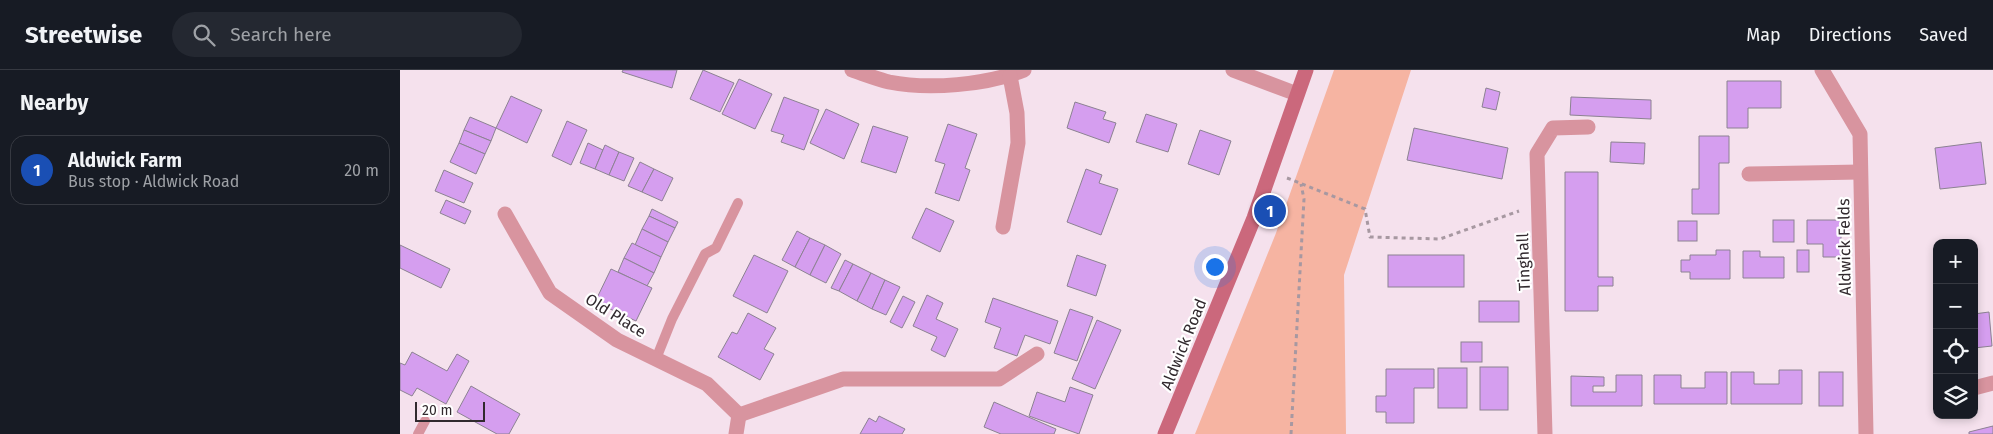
<!DOCTYPE html>
<html lang="en">
<head>
<meta charset="utf-8">
<style>
  :root { --surface:#171b24; --page:#242831; --text:#f1f3f6; --muted:#9ea1a6; --line:#363941; --accent:#317981 }
  body { margin:0; font-family:"Fira Sans",sans-serif; background:var(--page); color:var(--text) }
  .controls { position:absolute; right:15px; bottom:15px; display:grid; overflow:hidden; border-radius:10px; box-shadow:0 2px 8px #0003 }
  .controls button { width:45px; height:45px; display:grid; place-items:center; padding:0; border:0; border-bottom:1px solid var(--line); background:var(--surface); color:var(--text); font:25px sans-serif }
  .scale { position:absolute; left:15px; bottom:12px; width:70px; box-sizing:border-box; padding-left:5px; border:2px solid #31292e; border-top:0; font-size:14px; line-height:18px; white-space:nowrap; color:#31292e; -webkit-text-stroke:4px #fff; paint-order:stroke }
  .you { position:absolute; left:814px; top:196px; width:18px; height:18px; margin:-12px; border:4px solid #fff; border-radius:50%; background:#1a73e8; box-shadow:0 0 0 8px #1a73e833 }
  .badge { display:grid; place-items:center; width:32px; height:32px; border-radius:50%; background:var(--accent); color:#fff; font-size:16px; font-weight:700 }
  .pin { position:absolute; translate:-50% -50%; border:2px solid #fff; box-shadow:0 1px 5px #0006 }
  .list { margin:0; padding:0; list-style:none }
  h2 { display:flex; justify-content:space-between; align-items:center; height:65px; margin:0; padding:0 20px; font-size:21px }
  h2 small { font-size:16px; font-weight:400; color:var(--muted) }
  .list li { display:grid; grid-template-columns:32px 1fr auto; gap:15px; align-items:center; box-sizing:border-box; height:70px; margin:0 10px 10px; padding:0 10px; border:1px solid var(--line); border-radius:15px }
  .list b { display:block; font-size:19px; white-space:nowrap }
  .list p { margin:0; font-size:16px; white-space:nowrap; color:var(--muted) }
  .list em { font-size:16px; font-style:normal; color:var(--muted) }
  .icon { flex:none; width:28px; height:28px; fill:none; stroke:currentColor; stroke-width:2; stroke-linecap:round; stroke-linejoin:round }
  .map { position:relative; flex:none; width:1593px; height:364px; overflow:hidden }
  header { display:flex; align-items:center; gap:30px; box-sizing:border-box; height:70px; padding:0 25px; background:var(--surface); border-bottom:1px solid var(--line) }
  header strong { font-size:24px }
  nav { display:flex; gap:28px; margin-inline-start:auto; font-size:18px }
  .search { width:350px; height:45px; background:var(--page); display:flex; align-items:center; gap:12px; box-sizing:border-box; padding:0 18px; border-radius:28px; color:var(--muted); font-size:19px }
  main { display:flex }
  aside { flex:1; background:var(--surface) }
  .map>svg:first-child { display:block }
  .green { fill:#f6b4a2 }
  .building { fill:#d59eef; stroke:#8c8292 }
  .lines { fill:none; stroke-linecap:round; stroke-linejoin:round }
  .path { stroke:#a798a1; stroke-width:3; stroke-dasharray:4 4; stroke-linecap:butt }
  .lane { stroke:#d8949f; stroke-width:10 }
  .street { stroke:#d8949f; stroke-width:15 }
  .secondary { stroke:#cb687c; stroke-width:15 }
  .labels { text-anchor:middle; stroke-width:4.5; stroke-linejoin:round; paint-order:stroke }
  .street-label { font-size:16px; fill:#31292e; stroke:#fff }
</style>
</head>
<body>
<header>
<strong>Streetwise</strong>
<div class="search"><svg class="icon" aria-label="search" viewBox="0 0 24 24"><circle cx="10" cy="10" r="6"/><path d="M15 15l6 6"/></svg>Search here</div>
<nav><a>Map</a><a>Directions</a><a>Saved</a></nav>
</header>
<main>
<aside>
<h2>Nearby<small></small></h2>
<ul class="list">
<li><span class="badge" style="background:#1a4fb4">1</span><div><b>Aldwick Farm</b><p>Bus stop · Aldwick Road</p></div><em>20 m</em></li>
</ul>
</aside>
<div class="map">
<svg width="1593" height="364" viewBox="0 0 1593 364">
  <rect width="100%" height="100%" fill="#f5e1ed"/>
  <!-- green -->
  <polygon class="green" points="934,0 1011,0 944,205 946,364 795,364 876,163"/>
  <!-- building -->
  <g class="building">
    <polygon points="223,0 277,0 272,18 222,2"/>
    <polygon points="303,0 334,13 320,42 290,29"/>
    <polygon points="339,9 372,24 355,59 322,44"/>
    <polygon points="1327,11 1381,11 1381,38 1348,38 1348,58 1327,58"/>
    <polygon points="1086,18 1100,22 1096,40 1082,37"/>
    <polygon points="111,26 142,40 127,73 96,58"/>
    <polygon points="384,27 419,40 404,80 381,72 384,65 371,61"/>
    <polygon points="1171,27 1251,30 1251,49 1170,45"/>
    <polygon points="675,32 706,42 703,49 716,53 709,73 667,58"/>
    <polygon points="426,39 459,54 444,89 410,73"/>
    <polygon points="746,44 777,54 768,82 736,72"/>
    <polygon points="70,47 96,58 91,71 64,60"/>
    <polygon points="167,51 187,60 171,95 152,86"/>
    <polygon points="548,54 577,64 565,98 570,100 559,131 535,123 545,94 535,91"/>
    <polygon points="473,56 508,67 496,103 461,92"/>
    <polygon points="1014,58 1108,78 1102,109 1007,90"/>
    <polygon points="64,60 91,71 85,84 59,73"/>
    <polygon points="800,60 831,71 819,105 788,94"/>
    <polygon points="1299,66 1329,66 1329,93 1319,93 1319,144 1292,144 1292,119 1299,119"/>
    <polygon points="1211,72 1245,73 1244,94 1210,92"/>
    <polygon points="1581,72 1586,114 1540,119 1535,78"/>
    <polygon points="59,73 85,84 76,104 50,92"/>
    <polygon points="188,73 203,80 195,99 180,93"/>
    <polygon points="205,75 219,82 209,105 195,99"/>
    <polygon points="219,82 234,88 224,111 209,105"/>
    <polygon points="240,92 254,99 242,122 228,116"/>
    <polygon points="254,99 273,108 262,131 242,122"/>
    <polygon points="686,99 702,105 699,113 718,119 701,165 667,152"/>
    <polygon points="44,100 73,113 64,133 35,121"/>
    <polygon points="1165,102 1198,102 1198,207 1213,207 1213,216 1198,216 1198,241 1165,241"/>
    <polygon points="46,130 71,141 65,154 40,143"/>
    <polygon points="526,138 554,151 540,182 512,168"/>
    <polygon points="252,139 278,152 275,158 249,146"/>
    <polygon points="249,146 275,158 268,172 242,159"/>
    <rect x="1373" y="150" width="21" height="22"/>
    <polygon points="1407,150 1441,150 1441,187 1423,187 1423,174 1407,174"/>
    <rect x="1278" y="151" width="19" height="20"/>
    <polygon points="242,159 268,172 261,187 235,175"/>
    <polygon points="397,161 410,168 395,197 382,190"/>
    <polygon points="410,168 425,175 410,205 395,197"/>
    <polygon points="232,173 261,187 254,203 224,188"/>
    <polygon points="0,175 50,199 41,218 0,198"/>
    <polygon points="425,175 441,184 426,213 410,205"/>
    <polygon points="1316,180 1330,180 1330,209 1290,209 1290,202 1281,202 1281,190 1290,190 1290,185 1316,185"/>
    <rect x="1397" y="180" width="12" height="22"/>
    <polygon points="1343,181 1360,181 1360,187 1384,187 1384,208 1343,208"/>
    <polygon points="354,185 388,201 367,243 333,226"/>
    <polygon points="677,185 706,195 696,226 667,216"/>
    <rect x="988" y="185" width="76" height="32"/>
    <polygon points="224,188 254,203 247,216 218,202"/>
    <polygon points="445,190 453,194 439,221 431,218"/>
    <polygon points="453,194 471,203 457,231 439,221"/>
    <polygon points="211,199 252,218 236,251 195,232"/>
    <polygon points="471,203 485,210 472,239 457,231"/>
    <polygon points="485,210 500,217 486,245 472,239"/>
    <polygon points="527,225 543,233 536,249 558,259 545,287 531,280 537,267 513,256"/>
    <polygon points="503,226 515,232 502,258 490,252"/>
    <polygon points="593,228 658,251 650,274 625,265 617,286 594,278 601,258 585,252"/>
    <rect x="1079" y="231" width="40" height="21"/>
    <polygon points="670,239 693,247 677,291 654,283"/>
    <polygon points="1589,242 1592,276 1574,278 1574,244"/>
    <polygon points="348,243 376,258 364,279 374,284 360,310 318,287 332,262 337,264"/>
    <polygon points="697,250 721,260 695,319 672,309"/>
    <rect x="1061" y="272" width="21" height="20"/>
    <polygon points="12,282 47,301 57,284 69,291 46,334 17,318 12,326 0,320 0,293 5,295"/>
    <rect x="1080" y="297" width="28" height="43"/>
    <rect x="1038" y="298" width="29" height="40"/>
    <polygon points="986,299 1034,299 1034,318 1014,318 1014,353 986,353 986,342 976,342 976,326 986,326"/>
    <polygon points="1379,300 1402,300 1402,334 1331,334 1331,302 1354,302 1354,314 1379,314"/>
    <polygon points="1305,302 1327,302 1327,334 1254,334 1254,305 1281,305 1281,318 1305,318"/>
    <rect x="1419" y="302" width="24" height="34"/>
    <polygon points="1216,305 1242,305 1242,336 1171,336 1171,306 1204,307 1204,316 1193,316 1193,322 1216,322"/>
    <polygon points="71,316 120,344 109,364 97,364 57,342"/>
    <polygon points="670,317 693,325 679,364 629,346 637,322 665,332"/>
    <polygon points="594,332 656,359 654,364 601,364 584,357"/>
    <polygon points="479,346 505,359 502,364 460,364 469,348 476,352"/>
    <polygon points="1593,356 1593,364 1569,364 1569,362"/>
  </g>
  <g class="lines">
    <!-- path -->
    <g class="path">
      <polyline points="887,108 965,139 970,167 1040,169 1119,141"/>
      <polyline points="891,364 904,129 901,114"/>
    </g>
    <!-- lane -->
    <g class="lane">
      <polyline points="256,289 272,249 305,184 316,178 338,133"/>
      <polyline points="18,364 25,351"/>
    </g>
    <!-- street -->
    <g class="street">
      <path d="M452 0C464 4 477 9 489 12 529 20 586 15 624 0"/>
      <polyline points="833,0 897,24"/>
      <polyline points="1422,0 1460,64 1466,364"/>
      <polyline points="1349,104 1460,102"/>
      <polyline points="105,144 150,223 217,270 307,314 339,345 336,364"/>
      <polyline points="603,157 618,73 617,43 610,6"/>
      <polyline points="1574,318 1593,313"/>
      <polyline points="339,345 443,309 599,309 637,284"/>
      <polyline points="1145,364 1137,84 1153,58 1188,57"/>
    </g>
    <!-- secondary -->
    <polyline class="secondary" points="765,364 854,148 906,0"/>
  </g>
  <g class="labels">
    <!-- street labels -->
    <g class="street-label">
      <text transform="translate(1444 177) rotate(-91)" y="6">Aldwick Felds</text>
      <text transform="translate(1123 192) rotate(-92)" y="6">Tinghall</text>
      <text transform="translate(216 245) rotate(32)" y="6">Old Place</text>
      <text transform="translate(783 274) rotate(-68)" y="6">Aldwick Road</text>
    </g>
  </g>
</svg>
<div class="controls">
<button>+</button>
<button>−</button>
<button><svg class="icon" aria-label="locate" viewBox="0 0 24 24"><circle cx="12" cy="12" r="6"/><path d="M12 2v4M12 18v4M2 12h4M18 12h4"/></svg></button>
<button><svg class="icon" aria-label="layers" viewBox="0 0 24 24"><path d="M12 4l9 5-9 5-9-5zM3 14l9 5 9-5"/></svg></button>
</div>
<div class="scale">20 m</div>
<div class="you"></div>
<div class="pin badge" style="left:870px;top:141px;background:#1a4fb4">1</div>
</div>
</main>
</body>
</html>
